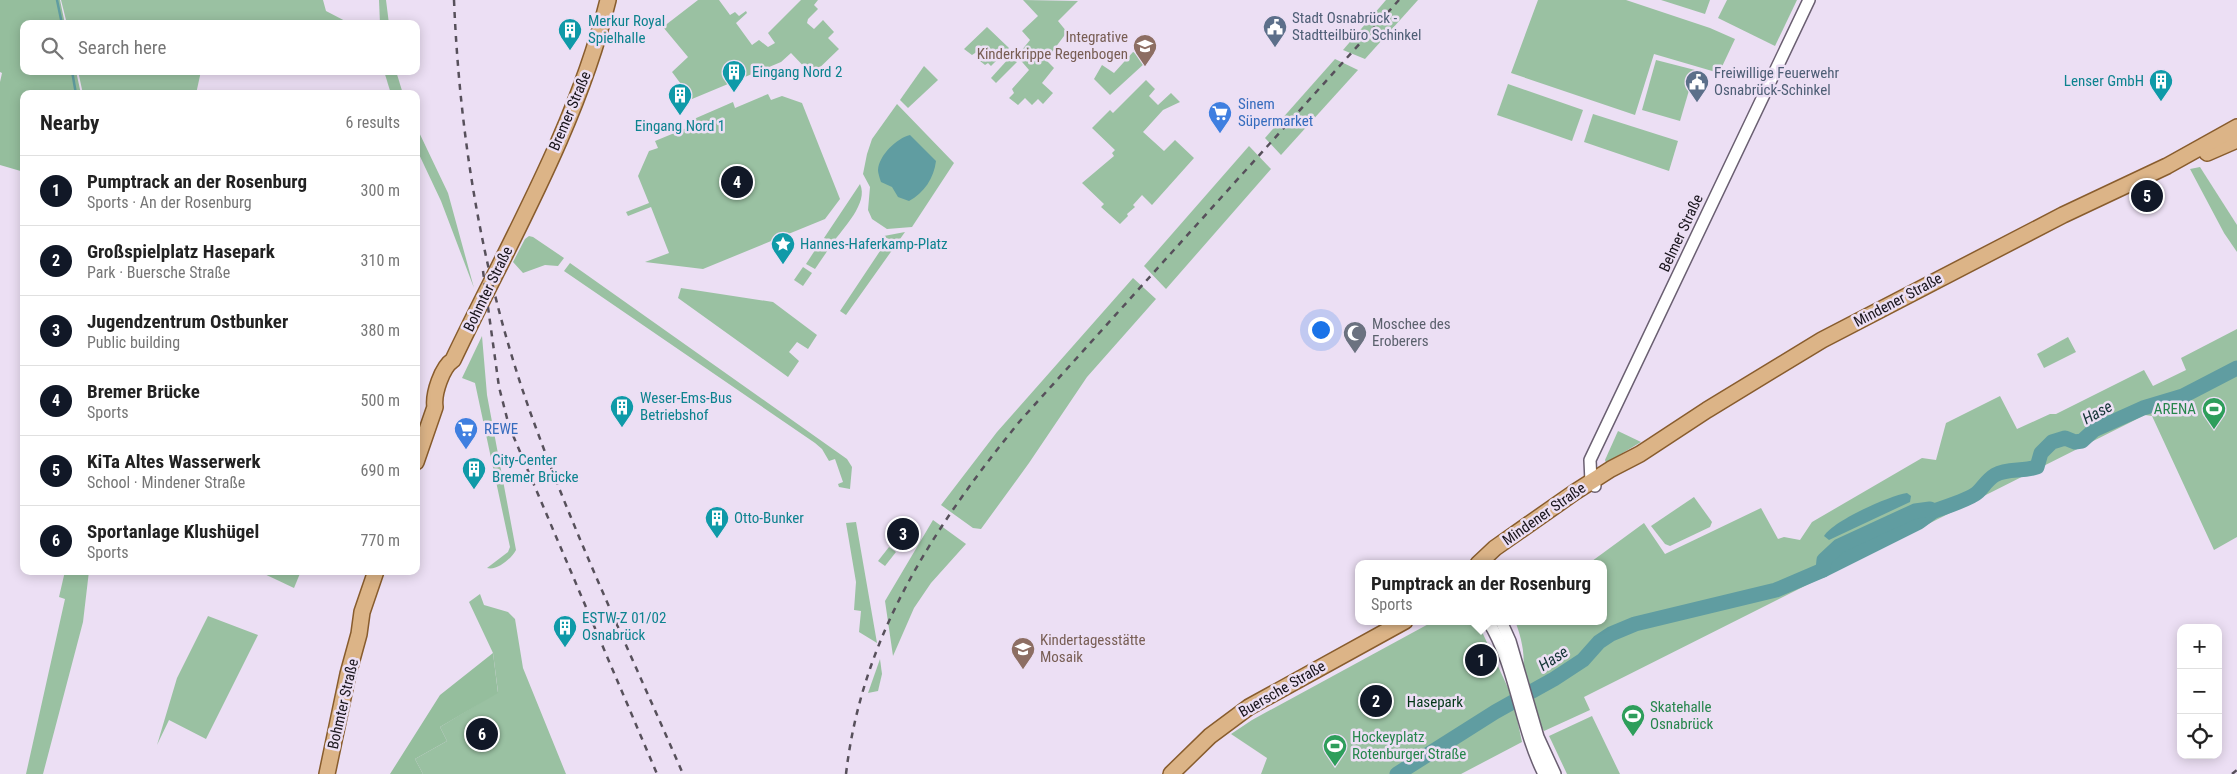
<!DOCTYPE html>
<html lang="en">
<head>
<meta charset="utf-8">
<style>
  :root { --surface:#fff; --page:#f2f2f2; --text:#222; --muted:#767676; --line:#e0e0e0; --accent:#111827 }
  body { margin:0; font-family:"Roboto Condensed",sans-serif; background:var(--page); color:var(--text) }
  .controls { position:absolute; right:15px; bottom:15px; display:grid; overflow:hidden; border-radius:10px; box-shadow:0 2px 12px #0003 }
  .controls button { width:45px; height:45px; display:grid; place-items:center; padding:0; border:0; border-bottom:1px solid var(--line); background:var(--surface); color:var(--text); font:25px sans-serif }
  .you { position:absolute; left:1320px; top:329px; width:18px; height:18px; margin:-12px; border:4px solid #fff; border-radius:50%; background:#1a73e8; box-shadow:0 0 0 8px #1a73e833 }
  .badge { display:grid; place-items:center; width:32px; height:32px; border-radius:50%; background:var(--accent); color:#fff; font-size:16px; font-weight:700 }
  .pin { position:absolute; translate:-50% -50%; border:2px solid #fff; box-shadow:0 1px 5px #0006 }
  .popup { position:absolute; left:1355px; top:560px; width:252px; height:65px; box-sizing:border-box; display:grid; place-content:center; border-radius:10px; background:var(--surface); filter:drop-shadow(0 1px 4px #0005); font-size:16px; white-space:nowrap; color:var(--muted) }
  .popup b { font-size:19px; color:var(--text) }
  .popup::after { content:''; position:absolute; left:50%; top:100%; margin-left:-10px; border:10px solid transparent; border-top-color:var(--surface) }
  .list { margin:0; padding:0; list-style:none }
  h2 { display:flex; justify-content:space-between; align-items:center; height:65px; margin:0; padding:0 20px; font-size:21px }
  h2 small { font-size:16px; font-weight:400; color:var(--muted) }
  .list li { display:grid; grid-template-columns:32px 1fr auto; gap:15px; align-items:center; box-sizing:border-box; height:70px; padding:0 20px; border-top:1px solid var(--line) }
  .list b { display:block; font-size:19px; white-space:nowrap }
  .list p { margin:0; font-size:16px; white-space:nowrap; color:var(--muted) }
  .list em { font-size:16px; font-style:normal; color:var(--muted) }
  .icon { flex:none; width:28px; height:28px; fill:none; stroke:currentColor; stroke-width:2; stroke-linecap:round; stroke-linejoin:round }
  .map { position:relative; flex:none; width:2237px; height:774px; overflow:hidden }
  .search { position:absolute; background:var(--surface); box-shadow:0 2px 12px #0003; left:20px; top:20px; width:400px; height:55px; display:flex; align-items:center; gap:12px; box-sizing:border-box; padding:0 18px; border-radius:10px; color:var(--muted); font-size:19px }
  .panel { position:absolute; background:var(--surface); box-shadow:0 2px 12px #0003; left:20px; top:90px; width:400px; height:485px; border-radius:10px }
  .map>svg:first-child { display:block }
  .green { fill:#9ac1a2 }
  .forest { fill:#95be9d }
  .water { fill:#609da1 }
  .lines { fill:none; stroke-linecap:round; stroke-linejoin:round }
  .stream { stroke:#609da1; stroke-width:2.5 }
  .river { stroke:#609da1; stroke-width:15 }
  .minor-casing { stroke:#6a5f71; stroke-width:14 }
  .major-casing { stroke:#885c2d; stroke-width:18 }
  .minor { stroke:#fff; stroke-width:11 }
  .major { stroke:#dcb487; stroke-width:15 }
  .rail { stroke:#57505b; stroke-width:2.5; stroke-dasharray:6 6; stroke-linecap:butt }
  .labels { text-anchor:middle; stroke-width:5; stroke-linejoin:round; paint-order:stroke }
  .service-label { font-size:15px; fill:#4e5e75; stroke:#ecdff4; text-anchor:start }
  .culture-label { font-size:15px; fill:#0d838f; stroke:#ecdff4; text-anchor:start }
  .education-label { font-size:15px; fill:#785e54; stroke:#ecdff4; text-anchor:end }
  .shop-label { font-size:15px; fill:#366cbe; stroke:#ecdff4; text-anchor:start }
  .street-label { font-size:15px; fill:#18141b; stroke:#ecdff4 }
  .worship-label { font-size:15px; fill:#5b616d; stroke:#ecdff4; text-anchor:start }
  .leisure-label { font-size:15px; fill:#27864d; stroke:#ecdff4; text-anchor:start }
  .park-label { font-size:15px; fill:#033617; stroke:#ecdff4 }
  .water-label { font-size:16px; font-style:italic; fill:#133335; stroke:#ecdff4 }
</style>
</head>
<body>
<div class="map">
<svg width="2237" height="774" viewBox="0 0 2237 774">
  <rect width="100%" height="100%" fill="#ecdff4"/>
  <!-- green -->
  <g class="green">
    <polygon points="61,0 323,0 326,11 351,24 67,24"/>
    <polygon points="379,0 386,0 389,24 380,24"/>
    <polygon points="698,0 719,0 730,15 735,12 739,16 746,11 747,13 736,23 752,45 759,40 768,47 775,43 768,33 801,0 818,0 814,5 818,9 808,19 807,23 814,29 823,20 834,32 828,38 839,49 812,75 791,53 781,62 692,99 672,72 688,57 663,27"/>
    <polygon points="1023,0 1078,1 1058,21 1067,32 1046,60 1054,68 1042,83 1053,93 1043,104 1038,99 1032,105 1025,98 1018,105 1009,98 1014,93 1012,89 1029,70 1017,56 1030,40 1022,31 1038,16"/>
    <polygon points="1386,0 1418,0 1365,59 1343,50"/>
    <polygon points="1538,0 1626,0 1710,28 1735,39 1719,73 1654,54 1635,115 1511,73"/>
    <polygon points="1661,0 1710,0 1705,14"/>
    <polygon points="1727,0 1797,0 1775,46 1718,18"/>
    <polygon points="987,27 1009,48 991,66 988,63 985,65 980,61 989,52 984,47 972,55 964,49"/>
    <polygon points="1133,52 1136,53 1145,63 1110,95 1094,79 1102,65 1114,73"/>
    <polygon points="1010,57 1017,62 996,83 991,78"/>
    <polygon points="1335,59 1358,70 1281,155 1265,138"/>
    <polygon points="1656,60 1695,70 1680,121 1642,110"/>
    <polygon points="924,66 938,80 908,108 900,100"/>
    <polygon points="78,71 201,71 196,94 83,94"/>
    <polygon points="384,71 396,71 403,94 391,94"/>
    <polygon points="1146,80 1155,89 1149,96 1158,105 1171,93 1180,102 1163,110 1143,132 1164,151 1175,140 1194,158 1152,205 1142,195 1133,205 1135,207 1127,214 1128,216 1120,224 1101,207 1104,204 1082,183 1114,156 1112,153 1115,150 1092,128 1110,110 1113,113"/>
    <polygon points="1508,84 1583,110 1572,141 1497,115"/>
    <polygon points="768,94 771,100 782,96 802,103 840,199 825,219 703,269 645,262 669,253 651,207 628,216 626,212 649,203 638,176 649,151 658,148 655,141 689,127 687,122 733,102 735,108"/>
    <polygon points="897,104 954,163 912,227 887,229 872,219 868,210 870,187 863,174 867,154 872,139"/>
    <polygon points="1593,114 1678,141 1669,171 1584,142"/>
    <polygon points="416,126 448,193 474,288 441,201 416,148"/>
    <polygon points="1249,146 1271,169 1166,289 1144,266"/>
    <polygon points="2200,167 2237,225 2237,252 2224,233 2190,169"/>
    <path d="M860 184C869 203 843 228 832 244L824 238Z"/>
    <polygon points="905,232 846,315 840,311 888,239 884,236"/>
    <polygon points="529,236 533,237 564,258 558,266 545,265 523,273 513,262 525,239"/>
    <polygon points="821,241 830,247 815,269 806,264"/>
    <polygon points="570,263 847,459 852,467 850,489 839,487 838,484 843,482 835,459 829,461 822,449 815,443 564,271"/>
    <polygon points="803,267 812,273 803,286 794,280"/>
    <polygon points="1133,278 1156,299 1087,377 1029,463 981,529 973,528 941,505 997,432"/>
    <polygon points="681,288 773,302 817,335 808,349 797,342 789,352 799,361 788,377 678,298"/>
    <path d="M2237 329V537L2214 550 2152 416 2145 415 1584 697 1590 710 1544 731 1535 716 1523 711 1516 714 1522 742 1461 774H1261L1267 758 1231 734 1252 720 1434 621H1477L1509 690C1532 677 1523 641 1515 621H1604V564H1588L1644 523 1665 554 1761 508 1778 539 1784 537 1800 540 1812 522 1922 458 1936 460 1946 423 2000 396 2017 429 2050 414H2056L2144 370 2153 386 2186 370 2181 358Z"/>
    <path d="M482 336 487 395 516 550C511 559 497 571 487 568L508 552 510 547 475 383 462 378Z"/>
    <polygon points="2068,337 2076,352 2044,368 2037,354"/>
    <polygon points="1618,431 1641,442 1606,463 1605,460"/>
    <polygon points="1694,497 1712,522 1710,527 1670,546 1665,544 1651,526"/>
    <polygon points="933,520 966,544 931,583 914,608 893,656 885,601"/>
    <polygon points="856,522 877,643 859,632 861,611 854,610 856,582 846,523"/>
    <polygon points="889,547 896,552 885,566 878,561"/>
    <polygon points="65,571 89,571 83,622 43,774 26,774 65,599 59,597"/>
    <polygon points="258,571 301,571 294,588"/>
    <polygon points="480,594 484,605 508,612 515,619 523,668 566,774 423,774 415,759 447,741 440,727 498,692 493,653 469,602"/>
    <polygon points="208,616 258,635 206,739 169,720 157,745 177,678"/>
    <polygon points="880,659 882,674 878,691 868,693"/>
    <polygon points="1592,716 1620,774 1567,774 1551,740 1549,736"/>
  </g>
  <!-- forest -->
  <g class="forest">
    <polygon points="0,0 60,0 65,24 24,24 24,71 76,71 81,94 24,94 24,172 0,165 0,82 2,73 0,72"/>
    <polygon points="493,653 498,693 440,727 447,741 415,759 423,774 390,774 440,695"/>
  </g>
  <!-- water -->
  <g class="water">
    <path d="M910 135 936 161C934 178 924 193 909 201L898 197 892 187 881 182C880 179 878 173 878 170 879 155 897 138 910 135Z"/>
    <path d="M1907 493 1911 496 1910 502 1829 540 1824 536C1833 521 1888 496 1907 493Z"/>
  </g>
  <g class="lines">
    <!-- stream -->
    <g class="stream">
      <polyline points="57,0 62,24"/>
      <polyline points="72,71 76,94"/>
    </g>
    <!-- river -->
    <g class="river">
      <polyline points="1823,570 1919,522 1934,511"/>
      <path d="M1397 774 1495 712 1554 679 1583 660 1599 642 1611 634 1635 624 1776 590 1823 570 1824 560 1839 546 1915 511 1930 509 1934 511C1945 507 1971 499 1978 492 1984 486 1987 480 1995 475 2008 468 2022 472 2037 467L2041 453 2052 442 2065 438 2075 442 2082 441 2094 430 2143 408 2183 396 2237 368"/>
    </g>
    <!-- minor casing -->
    <g class="minor-casing">
      <g id="minor">
        <polyline points="1595,486 1591,482 1590,460 1809,0"/>
        <path d="M1488 621C1516 665 1520 727 1544 774"/>
        <polyline points="1501,621 1510,641 1538,737 1555,774"/>
      </g>
    </g>
    <!-- major casing -->
    <g class="major-casing">
      <g id="major">
        <polyline points="2207,153 2237,140"/>
        <path d="M416 462 435 407C433 394 442 367 453 360 509 242 577 127 608 0"/>
        <polyline points="1478,564 1495,548 1575,492 1611,469 1640,454 1707,410 1822,340 2063,215 2167,166 2237,127"/>
        <polyline points="327,774 348,674 359,634 362,612 376,571"/>
        <polyline points="1171,774 1210,736 1249,707 1405,621"/>
      </g>
    </g>
    <!-- minor -->
    <use href="#minor" class="minor"/>
    <!-- major -->
    <use href="#major" class="major"/>
    <!-- rail -->
    <g class="rail">
      <path d="M454 0C460 146 485 291 536 428 579 545 633 659 683 774"/>
      <polyline points="483,271 499,387 509,426 657,774"/>
      <path d="M846 774C862 635 934 527 1020 421L1399 0"/>
      <polyline points="2232,774 2237,770"/>
    </g>
  </g>
  <!-- icons -->
  <defs>
    <g id="civic-pin" transform="scale(1.25)"><path d="M0 17L-7.5 6A9.5 9.5 0 1 1 7.5 6Z" fill="#5c6f8a" stroke="#ecdff4"/><path d="M-.6-6.5H3V-4.5H.6V-3L4-1V1h2V6H-6V1h2V-1L-.6-3ZM-1.2 2.5V6h2.4V2.5Z" fill="#fff"/></g>
    <g id="building-pin" transform="scale(1.25)"><path d="M0 17L-7.5 6A9.5 9.5 0 1 1 7.5 6Z" fill="#0f9aa8" stroke="#ecdff4"/><path d="M-4-6H4V6H1V3H-1V6H-4ZM-2.5-4.3h1.7v1.8h-1.7ZM.8-4.3h1.7v1.8H.8ZM-2.5-1h1.7V.8h-1.7ZM.8-1h1.7V.8H.8Z" fill="#fff"/></g>
    <g id="school-pin" transform="scale(1.25)"><path d="M0 17L-7.5 6A9.5 9.5 0 1 1 7.5 6Z" fill="#8d6e63" stroke="#ecdff4"/><path d="M0-5L7-2L0 1L-7-2ZM-4 1L0 2.5L4 1V4Q0 6-4 4Z" fill="#fff"/></g>
    <g id="supermarket-pin" transform="scale(1.25)"><path d="M0 17L-7.5 6A9.5 9.5 0 1 1 7.5 6Z" fill="#3f7fe0" stroke="#ecdff4"/><path d="M-6-5.5h2.5l.6 2H6L4.5 2H-2.5L-4.4-4H-6ZM-1.5 3.2a1.3 1.3 0 1 0 .1 0ZM3 3.2a1.3 1.3 0 1 0 .1 0Z" fill="#fff"/></g>
    <g id="sight-pin" transform="scale(1.25)"><path d="M0 17L-7.5 6A9.5 9.5 0 1 1 7.5 6Z" fill="#0f9aa8" stroke="#ecdff4"/><path d="M0-6L1.8-2.2L6-1.7L2.9 1.2L3.7 5.4L0 3.3L-3.7 5.4L-2.9 1.2L-6-1.7L-1.8-2.2Z" fill="#fff"/></g>
    <g id="mosque-pin" transform="scale(1.25)"><path d="M0 17L-7.5 6A9.5 9.5 0 1 1 7.5 6Z" fill="#6b7280" stroke="#ecdff4"/><path d="M3.5-4.9A6 6 0 1 0 3.5 4.9A5 5 0 1 1 3.5-4.9Z" fill="#fff"/></g>
    <g id="stadium-pin" transform="scale(1.25)"><path d="M0 17L-7.5 6A9.5 9.5 0 1 1 7.5 6Z" fill="#2e9e5b" stroke="#ecdff4"/><path d="M0-5a6.5 5 0 1 0 0 10a6.5 5 0 1 0 0-10ZM-3.5-1.8h7v3.6h-7Z" fill="#fff"/></g>
  </defs>
  <g fill-rule="evenodd">
    <use href="#civic-pin" x="1275" y="27"/>
    <use href="#building-pin" x="570" y="30"/>
    <use href="#school-pin" x="1145" y="46"/>
    <use href="#building-pin" x="734" y="72"/>
    <use href="#building-pin" x="2161" y="81"/>
    <use href="#civic-pin" x="1697" y="82"/>
    <use href="#building-pin" x="680" y="95"/>
    <use href="#supermarket-pin" x="1220" y="113"/>
    <use href="#sight-pin" x="783" y="244"/>
    <use href="#mosque-pin" x="1355" y="333"/>
    <use href="#building-pin" x="622" y="407"/>
    <use href="#stadium-pin" x="2214" y="409"/>
    <use href="#supermarket-pin" x="466" y="429"/>
    <use href="#building-pin" x="474" y="469"/>
    <use href="#building-pin" x="717" y="518"/>
    <use href="#building-pin" x="565" y="627"/>
    <use href="#school-pin" x="1023" y="649"/>
    <use href="#stadium-pin" x="1633" y="716"/>
    <use href="#stadium-pin" x="1335" y="746"/>
  </g>
  <g class="labels">
    <!-- service labels -->
    <g class="service-label">
      <text x="1292" y="23">Stadt Osnabrück -<tspan x="1292" dy="17">Stadtteilbüro Schinkel</tspan></text>
      <text x="1714" y="78">Freiwillige Feuerwehr<tspan x="1714" dy="17">Osnabrück-Schinkel</tspan></text>
    </g>
    <!-- culture labels -->
    <g class="culture-label">
      <text x="588" y="26">Merkur Royal<tspan x="588" dy="17">Spielhalle</tspan></text>
      <text x="752" y="77">Eingang Nord 2</text>
      <text x="2144" y="86" text-anchor="end">Lenser GmbH</text>
      <text x="680" y="131" text-anchor="middle">Eingang Nord 1</text>
      <text x="800" y="249">Hannes-Haferkamp-Platz</text>
      <text x="640" y="403">Weser-Ems-Bus<tspan x="640" dy="17">Betriebshof</tspan></text>
      <text x="492" y="465">City-Center<tspan x="492" dy="17">Bremer Brücke</tspan></text>
      <text x="734" y="523">Otto-Bunker</text>
      <text x="582" y="623">ESTW-Z 01/02<tspan x="582" dy="17">Osnabrück</tspan></text>
    </g>
    <!-- education labels -->
    <g class="education-label">
      <text x="1128" y="42">Integrative<tspan x="1128" dy="17">Kinderkrippe Regenbogen</tspan></text>
      <text x="1040" y="645" text-anchor="start">Kindertagesstätte<tspan x="1040" dy="17">Mosaik</tspan></text>
    </g>
    <!-- shop labels -->
    <g class="shop-label">
      <text x="1238" y="109">Sinem<tspan x="1238" dy="17">Süpermarket</tspan></text>
      <text x="484" y="434">REWE</text>
    </g>
    <!-- street labels -->
    <g class="street-label">
      <text transform="translate(570 111) rotate(-67)" y="5">Bremer Straße</text>
      <text transform="translate(1681 233) rotate(-65)" y="5">Belmer Straße</text>
      <text transform="translate(488 289) rotate(-64)" y="5">Bohmter Straße</text>
      <text transform="translate(1898 300) rotate(-28)" y="5">Mindener Straße</text>
      <text transform="translate(1544 514) rotate(-35)" y="5">Mindener Straße</text>
      <text transform="translate(1282 689) rotate(-30)" y="5">Buersche Straße</text>
      <text transform="translate(343 704) rotate(-77)" y="5">Bohmter Straße</text>
    </g>
    <!-- worship labels -->
    <g class="worship-label">
      <text x="1372" y="329">Moschee des<tspan x="1372" dy="17">Eroberers</tspan></text>
    </g>
    <!-- leisure labels -->
    <g class="leisure-label">
      <text x="2196" y="414" text-anchor="end">ARENA</text>
      <text x="1650" y="712">Skatehalle<tspan x="1650" dy="17">Osnabrück</tspan></text>
      <text x="1352" y="742">Hockeyplatz<tspan x="1352" dy="17">Rotenburger Straße</tspan></text>
    </g>
    <!-- park labels -->
    <g class="park-label">
      <text x="1435" y="707">Hasepark</text>
    </g>
    <!-- water labels -->
    <g class="water-label">
      <text transform="translate(2097 412) rotate(-29)" y="6">Hase</text>
      <text transform="translate(1553 658) rotate(-33)" y="6">Hase</text>
    </g>
  </g>
</svg>
<div class="controls">
<button>+</button>
<button>−</button>
<button><svg class="icon" aria-label="locate" viewBox="0 0 24 24"><circle cx="12" cy="12" r="6"/><path d="M12 2v4M12 18v4M2 12h4M18 12h4"/></svg></button>
</div>
<div class="you"></div>
<div class="pin badge" style="left:1481px;top:660px">1</div>
<div class="popup"><b>Pumptrack an der Rosenburg</b>Sports</div>
<div class="pin badge" style="left:1376px;top:701px">2</div>
<div class="pin badge" style="left:903px;top:534px">3</div>
<div class="pin badge" style="left:737px;top:182px">4</div>
<div class="pin badge" style="left:2147px;top:196px">5</div>
<div class="pin badge" style="left:482px;top:734px">6</div>
<div class="search"><svg class="icon" aria-label="search" viewBox="0 0 24 24"><circle cx="10" cy="10" r="6"/><path d="M15 15l6 6"/></svg>Search here</div>
<section class="panel">
<h2>Nearby<small>6 results</small></h2>
<ul class="list">
<li><span class="badge">1</span><div><b>Pumptrack an der Rosenburg</b><p>Sports · An der Rosenburg</p></div><em>300 m</em></li>
<li><span class="badge">2</span><div><b>Großspielplatz Hasepark</b><p>Park · Buersche Straße</p></div><em>310 m</em></li>
<li><span class="badge">3</span><div><b>Jugendzentrum Ostbunker</b><p>Public building</p></div><em>380 m</em></li>
<li><span class="badge">4</span><div><b>Bremer Brücke</b><p>Sports</p></div><em>500 m</em></li>
<li><span class="badge">5</span><div><b>KiTa Altes Wasserwerk</b><p>School · Mindener Straße</p></div><em>690 m</em></li>
<li><span class="badge">6</span><div><b>Sportanlage Klushügel</b><p>Sports</p></div><em>770 m</em></li>
</ul>
</section>
</div>
</body>
</html>
